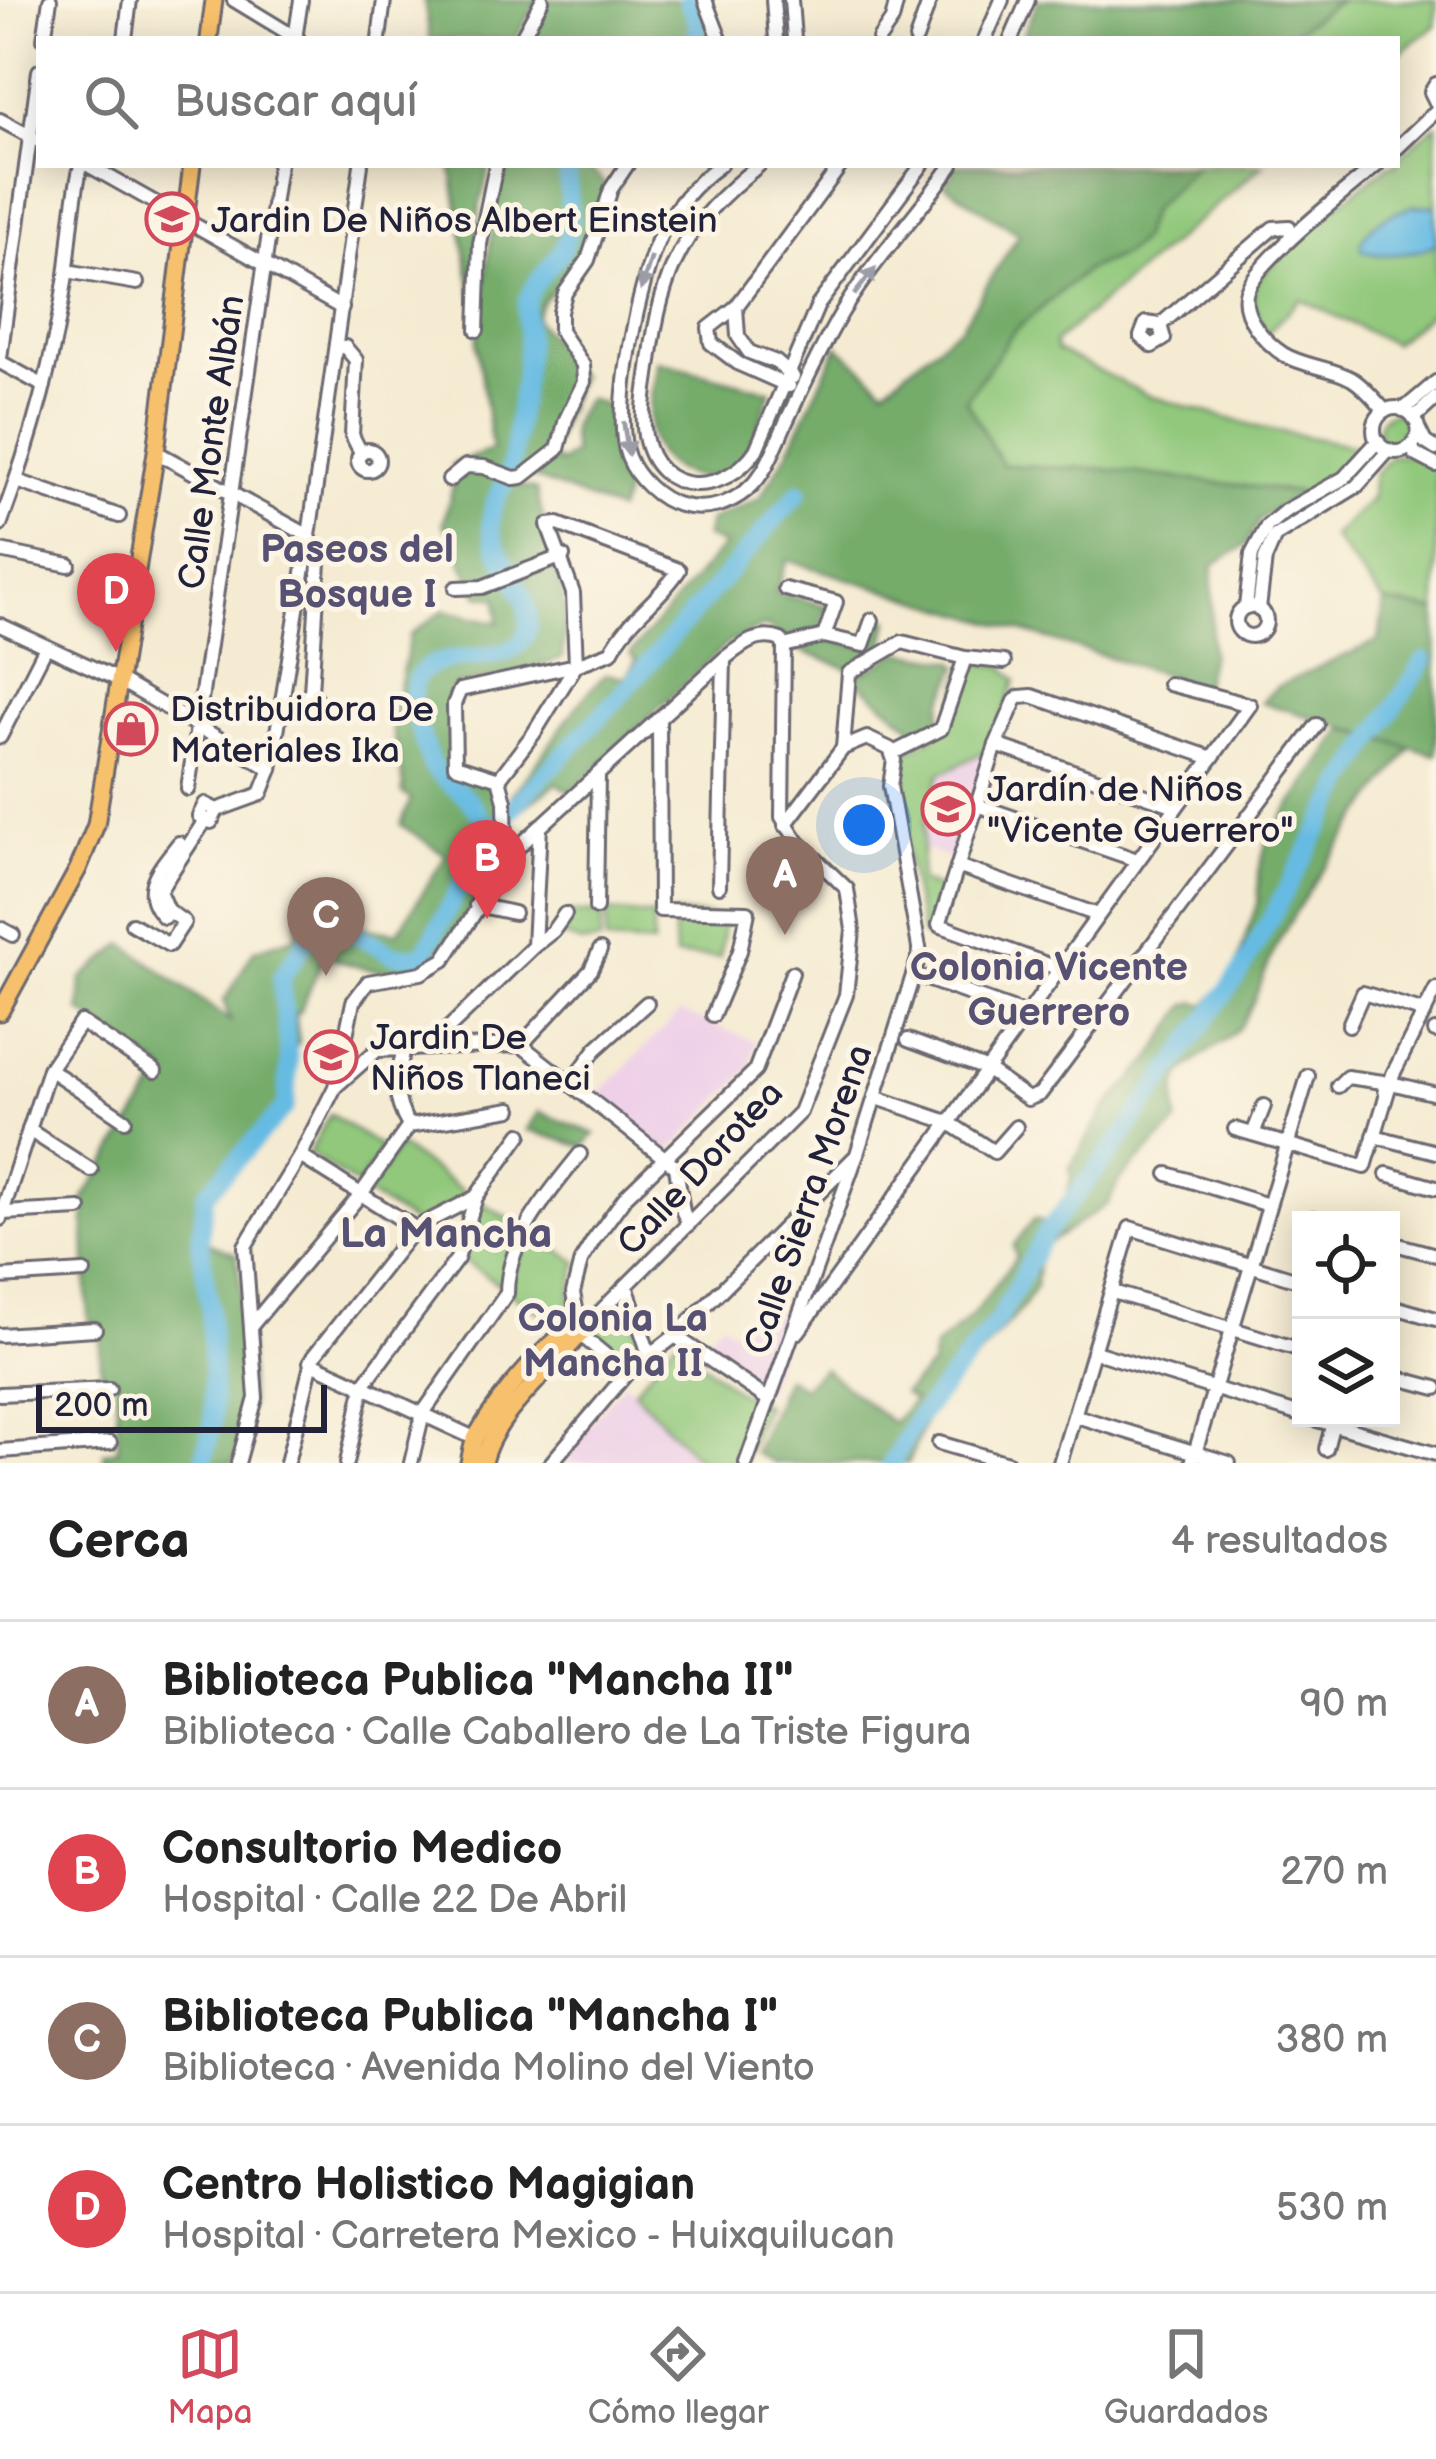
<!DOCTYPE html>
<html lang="es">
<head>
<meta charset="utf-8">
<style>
  :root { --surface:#fff; --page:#f2f2f2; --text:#222; --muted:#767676; --line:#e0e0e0; --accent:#d1495b }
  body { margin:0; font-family:"Balsamiq Sans",sans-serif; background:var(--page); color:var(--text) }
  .controls { position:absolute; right:36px; bottom:36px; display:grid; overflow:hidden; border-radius:0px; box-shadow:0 6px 30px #0003 }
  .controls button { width:108px; height:108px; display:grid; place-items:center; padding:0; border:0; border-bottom:3px solid var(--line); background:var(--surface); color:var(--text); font:60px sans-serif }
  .scale { position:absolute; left:36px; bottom:30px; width:291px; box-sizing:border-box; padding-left:12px; border:6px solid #22223b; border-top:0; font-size:33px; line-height:42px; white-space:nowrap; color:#22223b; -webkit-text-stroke:9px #fcf5e5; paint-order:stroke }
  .you { position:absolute; left:864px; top:825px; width:42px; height:42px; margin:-30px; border:9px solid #fff; border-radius:50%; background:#1a73e8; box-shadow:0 0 0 18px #1a73e833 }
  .badge { display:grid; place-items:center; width:78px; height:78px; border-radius:50%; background:var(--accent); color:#fff; font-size:39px; font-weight:700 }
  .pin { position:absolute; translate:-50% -99px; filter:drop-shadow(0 3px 6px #0008) }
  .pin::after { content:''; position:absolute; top:63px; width:42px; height:36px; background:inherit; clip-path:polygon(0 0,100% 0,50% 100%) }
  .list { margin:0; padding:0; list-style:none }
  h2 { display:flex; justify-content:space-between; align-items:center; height:156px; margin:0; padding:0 48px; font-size:51px }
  h2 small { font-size:39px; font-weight:400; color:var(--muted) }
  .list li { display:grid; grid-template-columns:78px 1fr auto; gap:36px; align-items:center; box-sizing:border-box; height:168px; padding:0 48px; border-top:3px solid var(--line) }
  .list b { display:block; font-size:45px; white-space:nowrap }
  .list p { margin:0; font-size:39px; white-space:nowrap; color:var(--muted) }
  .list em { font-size:39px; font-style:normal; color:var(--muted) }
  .icon { flex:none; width:66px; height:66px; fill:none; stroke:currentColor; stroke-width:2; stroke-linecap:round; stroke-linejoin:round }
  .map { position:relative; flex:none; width:1436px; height:1463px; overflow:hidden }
  .search { position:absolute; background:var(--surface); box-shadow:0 6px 30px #0003; left:36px; right:36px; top:36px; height:132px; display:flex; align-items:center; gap:30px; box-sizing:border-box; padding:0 42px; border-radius:0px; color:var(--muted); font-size:45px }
  .sheet { height:828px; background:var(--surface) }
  nav { display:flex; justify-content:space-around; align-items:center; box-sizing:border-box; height:168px; border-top:3px solid var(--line); background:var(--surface); font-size:33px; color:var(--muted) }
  nav a { display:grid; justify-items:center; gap:6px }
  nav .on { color:var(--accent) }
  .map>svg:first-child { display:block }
  .built { fill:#eed0e8 }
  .green { fill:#91c87b; stroke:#5a755b; stroke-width:3 }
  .forest { fill:#74ac6b; stroke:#4b6753; stroke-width:3 }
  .water { fill:#66bbe3; stroke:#446e8f; stroke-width:3 }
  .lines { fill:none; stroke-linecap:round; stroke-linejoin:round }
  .river { stroke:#66bbe3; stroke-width:18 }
  .minor-casing { stroke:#6c6870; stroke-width:18 }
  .major-casing { stroke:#6c6870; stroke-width:21 }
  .minor { stroke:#fff; stroke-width:12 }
  .major { stroke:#f7c06c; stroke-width:15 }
  .oneway { fill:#9c9ca7 }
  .labels { text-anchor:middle; stroke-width:10; stroke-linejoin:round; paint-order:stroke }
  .poi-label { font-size:36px; fill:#22223b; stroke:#fcf5e5; text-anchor:start }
  .street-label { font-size:36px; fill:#22223b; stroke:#fcf5e5 }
  .neighbourhood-label { font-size:39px; font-weight:bold; fill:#575274; stroke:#fcf5e5 }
  .quarter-label { font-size:42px; font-weight:bold; fill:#575274; stroke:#fcf5e5 }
</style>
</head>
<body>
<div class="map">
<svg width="1436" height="1463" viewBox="0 0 1436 1463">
  <rect width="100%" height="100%" fill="#fcf5e5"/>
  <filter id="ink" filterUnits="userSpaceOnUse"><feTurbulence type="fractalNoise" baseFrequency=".00833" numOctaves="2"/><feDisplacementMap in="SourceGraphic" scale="24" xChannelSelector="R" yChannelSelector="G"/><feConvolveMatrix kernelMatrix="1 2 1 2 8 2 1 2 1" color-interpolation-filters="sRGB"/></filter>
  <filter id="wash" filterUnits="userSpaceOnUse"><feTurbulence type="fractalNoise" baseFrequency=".004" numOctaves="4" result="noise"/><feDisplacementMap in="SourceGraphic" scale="48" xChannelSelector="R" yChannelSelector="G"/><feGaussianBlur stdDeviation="2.7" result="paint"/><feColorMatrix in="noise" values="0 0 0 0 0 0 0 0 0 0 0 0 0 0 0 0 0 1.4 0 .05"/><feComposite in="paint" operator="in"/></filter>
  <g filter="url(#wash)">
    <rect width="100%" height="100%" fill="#f5ebd2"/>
    <!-- built -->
    <g class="built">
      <polygon points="990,749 973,790 956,862 924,849 924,823 940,774"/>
      <polygon points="680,1012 757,1042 750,1068 666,1155 596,1097"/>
      <polygon points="767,1303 788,1323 767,1389 702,1344 721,1322 736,1332"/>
      <polygon points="625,1382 701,1463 557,1463"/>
    </g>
    <!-- green -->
    <g class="green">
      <polygon points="1340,0 1436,0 1436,26 1397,54 1397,39 1283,39"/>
      <polygon points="1436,124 1436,308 1393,344 1300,299 1265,335 1252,298 1255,282 1320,218 1390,165 1397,165 1397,159"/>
      <polygon points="1196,165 1263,165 1055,342 1056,350 1150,396 1261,428 1365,448 1338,477 1303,493 1102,469 1002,465 966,400 1013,332 1086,270 1123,255 1139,241 1151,210"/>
      <circle cx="1396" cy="430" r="18"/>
      <polygon points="1411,455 1436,468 1436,611 1384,602 1332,537 1371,499 1374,475 1391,456"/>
      <path d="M967 661 1003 666 1016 680 990 749 940 774 924 823 920 882 947 891 934 926V940L922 935 893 783 897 755C955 733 948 716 967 661Z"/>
      <polygon points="607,912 653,916 653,945 606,942"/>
      <polygon points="570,913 602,914 600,942 582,943 556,934"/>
      <polygon points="673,914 725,916 720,957 675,956"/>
      <polygon points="330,1114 383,1149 357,1186 309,1153"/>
      <polygon points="399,1146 470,1196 415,1224 365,1193"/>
      <polygon points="478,1200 524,1228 501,1286 461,1259"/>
      <polygon points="530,1232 578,1262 571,1292 571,1322 561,1325 511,1294 510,1282"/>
      <polygon points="626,1300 646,1353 628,1366 589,1335 595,1325"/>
      <polygon points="675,1340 735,1390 765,1405 742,1463 701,1463 634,1391"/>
    </g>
    <!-- forest -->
    <g class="forest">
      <polygon points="424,0 538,0 515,39 430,39"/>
      <polygon points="544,0 699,0 717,39 524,39"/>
      <polygon points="1038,0 1340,0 1283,39 1021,39"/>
      <polygon points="451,165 490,165 480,204 473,298"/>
      <path d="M587 165 607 187C599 207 592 246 583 261 569 285 542 289 535 319L579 376 549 458 561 463 574 452C566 430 574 417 587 399L614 407 613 434 627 489 618 511 522 473 510 483 536 490 566 611 563 658 519 673 452 686 448 701 454 768 492 781C500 803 505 832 501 856 497 872 441 956 426 963 394 978 355 968 325 955L299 1013H295L299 1041 289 1062 286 1106 205 1195 201 1239 236 1254 249 1348 250 1405 233 1463H104V1452L118 1450 116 1376 101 1377 99 1323 88 1321 84 1198 165 1071 80 1011 82 978 124 944 230 1021 224 1001 254 950 297 936 298 918 329 905 348 911 368 929 398 932 446 855 401 825 411 799 402 793 404 785 391 724 410 635 444 610 499 623 497 598 478 595 443 523 455 479 452 464 492 450 477 343 500 166Z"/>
      <path d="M957 165H1196L1151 210 1140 240 1123 255 1086 270 1013 332 966 400 1002 465 1102 469 1303 493 1261 518 1245 546 1213 565 1211 655 1203 686 787 560 776 593 829 606 818 631 786 639 765 626 728 643 570 792 557 783 522 809 511 795C546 757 568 709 606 674L626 677 636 660 630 654 724 545 705 537 710 520 759 499 788 452 838 346 885 388 962 325 1019 234 945 185Z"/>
      <path d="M657 361 771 391C762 414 756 442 740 461 715 493 658 475 651 437 646 413 653 385 657 361Z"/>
      <polygon points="1384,602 1436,611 1436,755 1261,702 1278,686 1379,640"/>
      <polygon points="876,619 889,620 883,648 849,669 791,647 824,639 864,647"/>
      <polygon points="900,652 955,661 959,666 943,700 939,726 922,736 853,678"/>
      <path d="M1344 729 1411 748C1366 810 1317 872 1280 939 1265 966 1259 996 1242 1023 1226 1048 1185 1057 1177 1086 1174 1096 1177 1113 1177 1123L1119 1181 1108 1204 1046 1245 1038 1263 1036 1286 1023 1307 929 1412 908 1463H776L754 1453 786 1377 803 1387 823 1368 892 1423 914 1400 903 1394 931 1366 934 1348 974 1314 1016 1257 1013 1246 1034 1219 1047 1222C1061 1209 1074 1187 1070 1167L1106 1108 1150 1060 1186 1006 1196 1002 1206 1005 1234 973 1258 901 1259 870 1267 841Z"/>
      <polygon points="539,1112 595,1134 584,1147 527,1130"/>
    </g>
    <!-- water -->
    <path class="water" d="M1413 206H1436V243C1422 254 1379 258 1362 251L1361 242C1374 218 1389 216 1413 206Z"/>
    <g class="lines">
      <!-- river -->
      <g class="river">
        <polyline points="687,0 697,20 698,39"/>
        <polyline points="495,826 618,698 799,492"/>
        <path d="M203 1463 213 1422 210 1310 200 1240 205 1195 286 1106 289 1062 281 978 310 935 343 927 395 955 423 956 475 859 485 825C468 790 461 797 437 772 428 763 425 744 420 731 380 620 514 684 527 631 537 592 489 558 491 520 492 502 500 495 506 479 515 458 515 429 519 407 523 386 526 365 527 343 528 332 524 318 526 307 530 278 559 265 567 238 574 215 566 188 568 165"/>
        <polyline points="892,1463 916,1420 999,1319 1044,1235 1115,1147 1242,970 1343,787 1424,661"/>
      </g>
    </g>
  </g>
  <g filter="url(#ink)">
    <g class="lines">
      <!-- minor casing -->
      <g class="minor-casing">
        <g id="minor">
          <polyline points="234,0 298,39"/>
          <polyline points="705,0 720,39"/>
          <polyline points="773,0 776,39"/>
          <polyline points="791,0 794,39"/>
          <polyline points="44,39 50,0"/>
          <polyline points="125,39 130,0"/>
          <polyline points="295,39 301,0"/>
          <polyline points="379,39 384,0"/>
          <polyline points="521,39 542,0"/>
          <polyline points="879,39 892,20 897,0"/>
          <polyline points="916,39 930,0"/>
          <polyline points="985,39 1002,0"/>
          <polyline points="1011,39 1028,0"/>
          <polyline points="1436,84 1431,92 1436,102"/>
          <polyline points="0,120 39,141"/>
          <polyline points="1397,148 1436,111"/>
          <polyline points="88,165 342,308"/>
          <path d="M720 165C695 183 675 206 661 234 640 277 611 413 628 457 636 478 659 500 680 505 705 512 729 505 748 489 768 472 777 441 788 418 805 382 822 346 842 312 874 260 917 215 952 165"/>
          <path d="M759 165C685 224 662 267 650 361 647 385 641 412 645 436 657 499 725 496 756 450L818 305 922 165"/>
          <path d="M1377 165C1351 187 1251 265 1246 294 1242 317 1265 342 1283 354 1304 367 1331 367 1352 379 1365 387 1375 400 1385 411"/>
          <polyline points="67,271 137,283"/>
          <polyline points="736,307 738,336 749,352 776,362 793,377"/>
          <polyline points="1160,325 1164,339 1152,346 1141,336 1146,323 1160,325 1273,228 1289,227 1292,234 1288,240"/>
          <polyline points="477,330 480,244 496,165"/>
          <polyline points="336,347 345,347 356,360 352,435 361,453"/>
          <polyline points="0,358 39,71"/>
          <polyline points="0,362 44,386"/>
          <polyline points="789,386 739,364 711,343 709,328 736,307 841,165"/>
          <circle cx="1396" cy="430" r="22"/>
          <polyline points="1403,410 1436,382"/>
          <polyline points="1414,418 1436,398"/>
          <polyline points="1418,428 1425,442 1436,449"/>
          <polyline points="1412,447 1415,454 1436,465"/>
          <circle cx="368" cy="460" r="10"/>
          <polyline points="156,452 309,536 319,562 311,692 318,702 308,710 301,700 311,692"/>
          <polyline points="449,480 466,466 484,467 514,478 522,477 558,449 566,419 584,382 583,365 560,331 560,312 565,293 588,260 611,189 627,165"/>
          <polyline points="17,481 119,516"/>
          <path d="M0 525C30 445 54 360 66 275 71 238 72 202 81 165"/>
          <polyline points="0,551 69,565"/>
          <polyline points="456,588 482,587 563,556"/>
          <polyline points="785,589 836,602 824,636"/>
          <circle cx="1251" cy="621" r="15"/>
          <polyline points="1246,607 1252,554 1267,526 1285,511 1344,478 1378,441"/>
          <polyline points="1259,609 1265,559 1275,536 1357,486 1389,450"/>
          <polyline points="0,625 119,680 271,769"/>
          <polyline points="784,646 824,636 863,645 872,620"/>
          <polyline points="659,718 660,910 748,912 740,951 713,1015"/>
          <polyline points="0,737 46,647"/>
          <polyline points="996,745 1176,806"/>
          <polyline points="843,748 849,673 902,642 965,658 1004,662"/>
          <polyline points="893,753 941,729 965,658"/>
          <path d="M499 779 455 765 454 704 460 690 576 665 611 652C629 617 658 602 679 570L558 524 548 525 573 593 576 665"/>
          <polyline points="188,789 279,165"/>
          <polyline points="977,805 1137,860"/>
          <polyline points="217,810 211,822 199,816 205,804 217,810 261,794 271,769 309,536 361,165"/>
          <polyline points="506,862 505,801 499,779 534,733 576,665"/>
          <polyline points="960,867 1098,915"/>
          <polyline points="719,886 724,659"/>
          <polyline points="476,905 514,913"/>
          <polyline points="596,908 598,774"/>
          <path d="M164 917C137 890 160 868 179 843"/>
          <polyline points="132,924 169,945 184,922 167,910 159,891 204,822"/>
          <polyline points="0,928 13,935"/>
          <polyline points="534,946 553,931 565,914"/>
          <polyline points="1060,969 939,925 996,745 1015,701 1019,697 1032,696 1212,758"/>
          <polyline points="924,978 1026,1014"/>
          <polyline points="1349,1025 1363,993 1425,1012"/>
          <polyline points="1435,1031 1436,1031"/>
          <polyline points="908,1040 986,1069 1028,1099 1040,1094 1317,725"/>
          <polyline points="521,1045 591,970 600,950"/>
          <polyline points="429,1047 534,946 540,826"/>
          <path d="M404 1049C396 1080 392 1098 409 1126"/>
          <polyline points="49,1069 125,1120"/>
          <polyline points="571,1083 596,1049 647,1003"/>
          <polyline points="1391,1083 1436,1094"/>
          <polyline points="336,1086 377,1050 521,1045 676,1167 683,1212 689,1224"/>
          <polyline points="1338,1086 1347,1077 1383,1082 1386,1094"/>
          <polyline points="877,1098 948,1122 994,1152 1016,1127"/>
          <polyline points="409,1126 511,1109"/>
          <polyline points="1235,1129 1365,1167 1393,1074 1436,989"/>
          <polyline points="29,1130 91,1170"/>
          <polyline points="1253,1134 1264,1106"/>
          <polyline points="1374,1136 1436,1152"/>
          <polyline points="300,1156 415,1228"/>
          <polyline points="1168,1174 1268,1205"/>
          <polyline points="1387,1174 1436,1188"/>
          <polyline points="3,1213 80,1209"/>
          <polyline points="1313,1218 1319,1220"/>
          <polyline points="0,1219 49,1069 81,1022 155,1071"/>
          <polyline points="1391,1243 1436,1255"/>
          <polyline points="0,1277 84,1272"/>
          <polyline points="627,1289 649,1354"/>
          <polyline points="1113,1292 1301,1350"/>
          <polyline points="1391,1306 1436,1319"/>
          <polyline points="593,1319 800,1112 846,995 853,930 847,889 798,842 782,817 784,646"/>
          <polyline points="252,1325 361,1194 409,1126"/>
          <polyline points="798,1332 1250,705 1169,684"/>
          <polyline points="0,1335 95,1329"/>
          <polyline points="675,1336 769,1400"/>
          <polyline points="1095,1352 1301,1415"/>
          <polyline points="310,1362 474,1438"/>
          <polyline points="627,1373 581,1335 573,1293 581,1261 593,1241 626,1196 755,1071 792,973"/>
          <polyline points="1391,1376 1436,1388"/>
          <polyline points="0,1394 109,1389"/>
          <polyline points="1076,1416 1229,1463"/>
          <polyline points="1310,1418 1436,1454"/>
          <polyline points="939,1443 1008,1463"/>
          <polyline points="1326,1449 1334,1419"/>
          <polyline points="0,1451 110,1443"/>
          <path d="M238 1463 256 1398 245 1246 300 1156 335 1087 353 1002 368 982 421 973 444 960 516 849 724 659C742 645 758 631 781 640L784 646"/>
          <polyline points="287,1463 313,1357 415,1228 476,1197 521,1134"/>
          <polyline points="347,1463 364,1384 457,1259 476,1197"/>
          <path d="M411 1463 423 1413 507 1293C507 1240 549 1193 580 1154"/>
          <polyline points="551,1463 627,1373 675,1336 854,1158"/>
          <polyline points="746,1463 857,1154 920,953 890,786 894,760 890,749 867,738 843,748 785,825"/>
          <polyline points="1060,1463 1130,1228 1301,1281"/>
          <polyline points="1192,1463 1308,1076"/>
        </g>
      </g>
      <!-- major casing -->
      <g class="major-casing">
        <g id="major">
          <polyline points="209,39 214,0"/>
          <polyline points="0,1012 78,869 96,825 156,452 192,165"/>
          <path d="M469 1463C471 1454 472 1443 477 1435 497 1400 555 1327 593 1319"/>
          <path d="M483 1463C493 1412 562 1361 593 1319"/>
        </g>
      </g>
      <!-- minor -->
      <use href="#minor" class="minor"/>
      <!-- major -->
      <use href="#major" class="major"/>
    </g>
    <!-- one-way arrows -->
    <defs><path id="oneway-solid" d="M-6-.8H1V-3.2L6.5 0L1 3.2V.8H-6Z" transform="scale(3)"/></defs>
    <g class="oneway">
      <use href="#oneway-solid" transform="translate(646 274) rotate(108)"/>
      <use href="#oneway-solid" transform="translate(865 281) rotate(-52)"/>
      <use href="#oneway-solid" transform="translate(626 439) rotate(82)"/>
    </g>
  </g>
  <!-- icons -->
  <defs>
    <g id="school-ring" transform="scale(2.7)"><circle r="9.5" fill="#fcf5e5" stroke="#d1495b" stroke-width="1.5"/><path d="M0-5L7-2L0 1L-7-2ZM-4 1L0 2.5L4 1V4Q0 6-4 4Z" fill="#d1495b"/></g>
    <g id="shop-ring" transform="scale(2.7)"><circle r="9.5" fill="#fcf5e5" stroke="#d1495b" stroke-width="1.5"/><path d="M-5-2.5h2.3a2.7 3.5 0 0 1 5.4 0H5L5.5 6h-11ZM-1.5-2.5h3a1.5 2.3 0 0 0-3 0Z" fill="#d1495b"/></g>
  </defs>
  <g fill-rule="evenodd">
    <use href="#school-ring" x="172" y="219"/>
    <use href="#shop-ring" x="131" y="729"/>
    <use href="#school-ring" x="948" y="809"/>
    <use href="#school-ring" x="331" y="1057"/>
  </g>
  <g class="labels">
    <!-- poi labels -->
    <g class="poi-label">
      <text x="211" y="232">Jardin De Niños Albert Einstein</text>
      <text x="170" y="721">Distribuidora De<tspan x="170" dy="41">Materiales Ika</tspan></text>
      <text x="987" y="801">Jardín de Niños<tspan x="987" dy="41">"Vicente Guerrero"</tspan></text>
      <text x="370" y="1049">Jardin De<tspan x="370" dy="41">Niños Tlaneci</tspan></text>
    </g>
    <!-- street labels -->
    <g class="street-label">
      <text transform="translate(210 442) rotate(-82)" y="13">Calle Monte Albán</text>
      <text transform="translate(699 1167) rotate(-47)" y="13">Calle Dorotea</text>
      <text transform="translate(807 1199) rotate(-71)" y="13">Calle Sierra Morena</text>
    </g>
    <!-- neighbourhood labels -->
    <g class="neighbourhood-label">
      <text x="357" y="562">Paseos del<tspan x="357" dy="45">Bosque I</tspan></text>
      <text x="1049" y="980">Colonia Vicente<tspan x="1049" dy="45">Guerrero</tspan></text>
      <text x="613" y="1331">Colonia La<tspan x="613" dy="45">Mancha II</tspan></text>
    </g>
    <!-- quarter labels -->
    <g class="quarter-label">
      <text x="446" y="1247">La Mancha</text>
    </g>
  </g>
</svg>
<div class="controls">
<button><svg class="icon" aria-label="locate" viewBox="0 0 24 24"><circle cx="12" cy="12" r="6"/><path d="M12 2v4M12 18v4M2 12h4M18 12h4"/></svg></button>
<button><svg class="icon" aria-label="layers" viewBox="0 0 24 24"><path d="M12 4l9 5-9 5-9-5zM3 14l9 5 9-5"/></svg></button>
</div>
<div class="scale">200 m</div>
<div class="you"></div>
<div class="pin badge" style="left:785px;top:935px;background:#8d6e63">A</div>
<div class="pin badge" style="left:487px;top:919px;background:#e0444e">B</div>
<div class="pin badge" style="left:326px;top:976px;background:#8d6e63">C</div>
<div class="pin badge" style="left:116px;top:652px;background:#e0444e">D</div>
<div class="search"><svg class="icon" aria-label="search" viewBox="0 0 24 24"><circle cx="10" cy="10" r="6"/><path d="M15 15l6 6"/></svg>Buscar aquí</div>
</div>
<section class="sheet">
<h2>Cerca<small>4 resultados</small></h2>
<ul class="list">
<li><span class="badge" style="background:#8d6e63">A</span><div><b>Biblioteca Publica &quot;Mancha II&quot;</b><p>Biblioteca · Calle Caballero de La Triste Figura</p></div><em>90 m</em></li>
<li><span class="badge" style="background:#e0444e">B</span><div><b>Consultorio Medico</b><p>Hospital · Calle 22 De Abril</p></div><em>270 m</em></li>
<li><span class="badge" style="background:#8d6e63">C</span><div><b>Biblioteca Publica &quot;Mancha I&quot;</b><p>Biblioteca · Avenida Molino del Viento</p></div><em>380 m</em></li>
<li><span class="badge" style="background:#e0444e">D</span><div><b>Centro Holistico Magigian</b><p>Hospital · Carretera Mexico - Huixquilucan</p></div><em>530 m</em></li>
</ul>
</section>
<nav>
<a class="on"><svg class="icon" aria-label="map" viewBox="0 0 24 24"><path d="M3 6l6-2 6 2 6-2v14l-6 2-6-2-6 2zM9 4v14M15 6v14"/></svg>Mapa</a>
<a><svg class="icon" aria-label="directions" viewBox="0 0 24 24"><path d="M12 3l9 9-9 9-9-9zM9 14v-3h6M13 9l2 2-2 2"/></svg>Cómo llegar</a>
<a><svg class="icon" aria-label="saved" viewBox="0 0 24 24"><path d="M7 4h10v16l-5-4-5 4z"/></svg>Guardados</a>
</nav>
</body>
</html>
